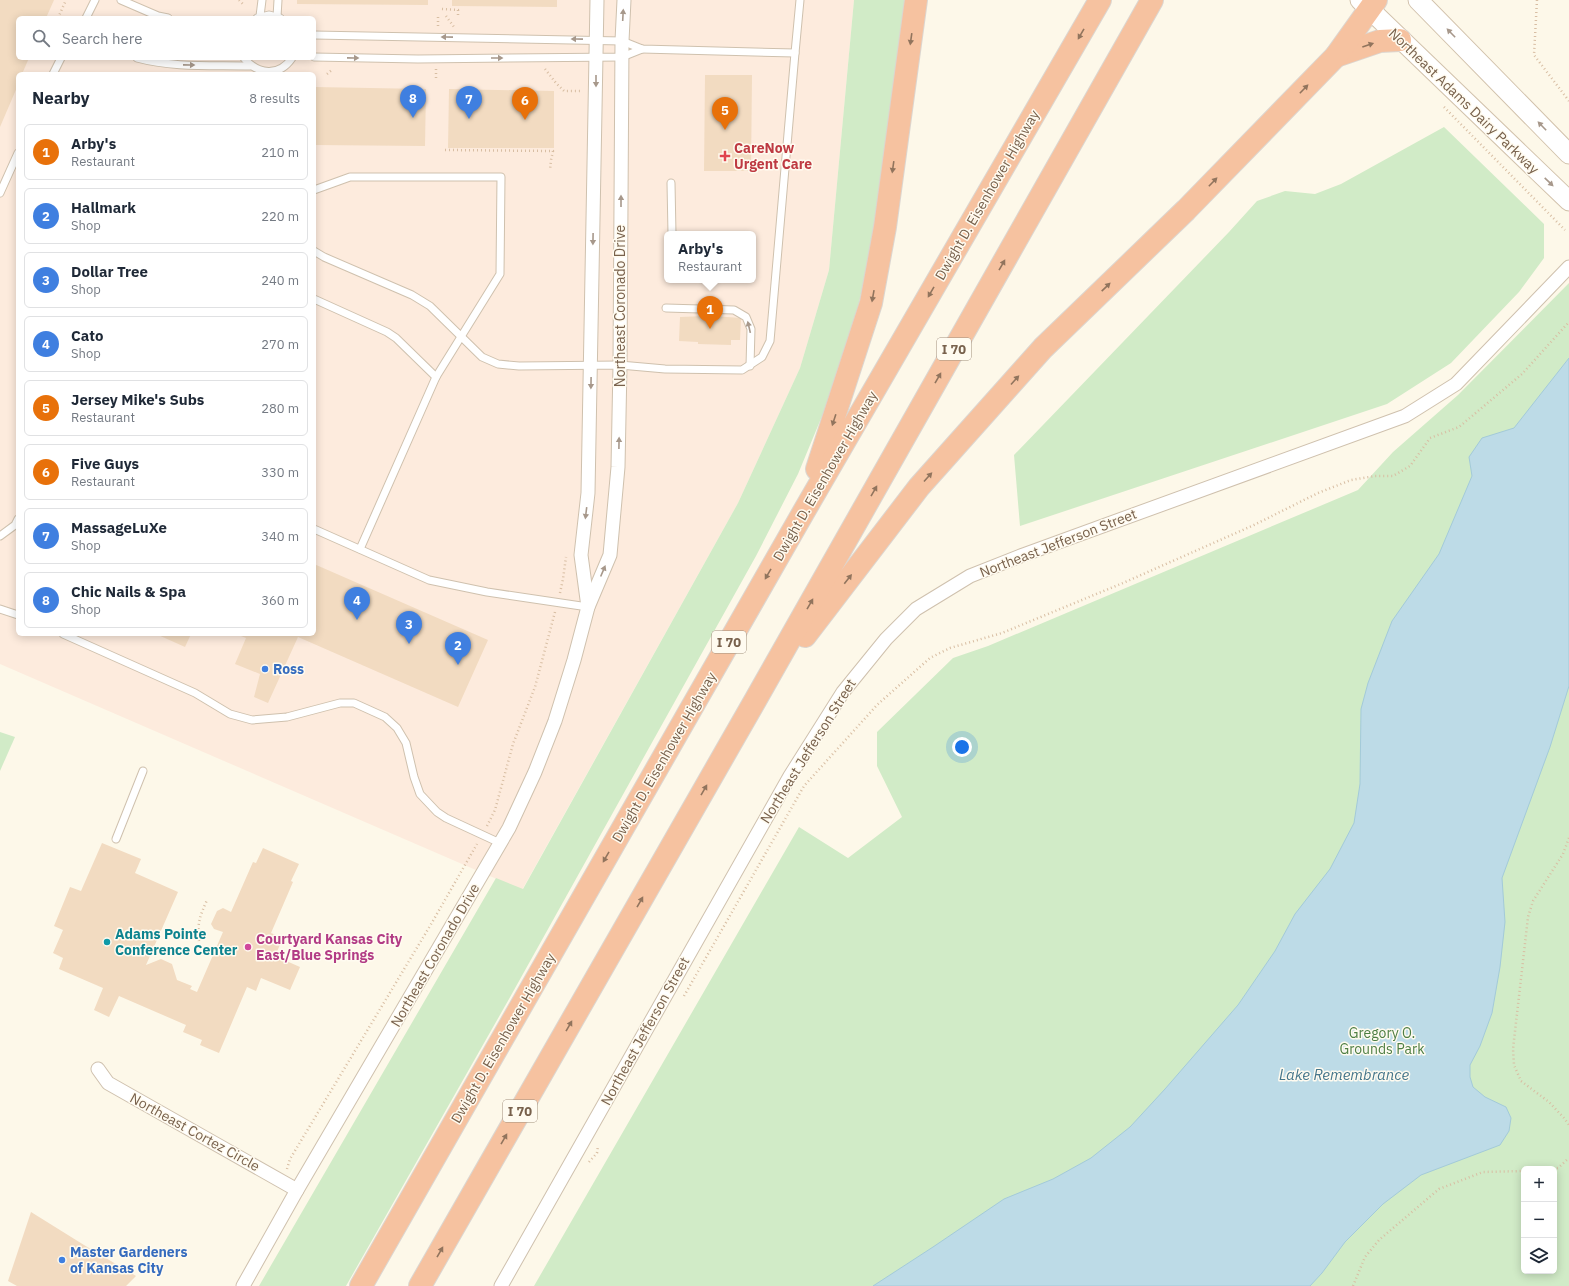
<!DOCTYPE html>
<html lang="en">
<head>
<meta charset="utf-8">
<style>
  :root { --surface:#fff; --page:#f2f2f3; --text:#1f2937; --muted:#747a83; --line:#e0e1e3; --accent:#ea580c }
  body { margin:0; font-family:"IBM Plex Sans",sans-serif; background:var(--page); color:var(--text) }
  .controls { position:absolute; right:12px; bottom:12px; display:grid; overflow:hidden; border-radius:6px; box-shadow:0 2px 10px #0003 }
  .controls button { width:36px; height:36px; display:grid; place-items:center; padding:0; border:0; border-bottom:1px solid var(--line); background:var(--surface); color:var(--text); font:20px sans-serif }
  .you { position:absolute; left:962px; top:747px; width:14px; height:14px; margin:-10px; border:3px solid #fff; border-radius:50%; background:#1a73e8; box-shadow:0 0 0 6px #1a73e833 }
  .badge { display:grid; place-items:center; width:26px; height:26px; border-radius:50%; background:var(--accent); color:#fff; font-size:13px; font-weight:700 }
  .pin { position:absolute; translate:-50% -33px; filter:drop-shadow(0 1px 2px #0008) }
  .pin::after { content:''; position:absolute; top:21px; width:14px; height:12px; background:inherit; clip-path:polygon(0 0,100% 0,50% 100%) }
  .popup { position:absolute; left:664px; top:231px; width:92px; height:52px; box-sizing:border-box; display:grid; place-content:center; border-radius:6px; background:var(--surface); filter:drop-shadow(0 1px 3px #0005); font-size:13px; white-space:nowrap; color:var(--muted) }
  .popup b { font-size:15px; color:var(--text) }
  .popup::after { content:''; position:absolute; left:50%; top:100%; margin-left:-8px; border:8px solid transparent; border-top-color:var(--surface) }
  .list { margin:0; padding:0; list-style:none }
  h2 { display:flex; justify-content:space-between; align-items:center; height:52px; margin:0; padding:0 16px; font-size:17px }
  h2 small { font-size:13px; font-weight:400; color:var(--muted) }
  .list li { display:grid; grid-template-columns:26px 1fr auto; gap:12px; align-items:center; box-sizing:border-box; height:56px; margin:0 8px 8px; padding:0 8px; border:1px solid var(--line); border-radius:6px }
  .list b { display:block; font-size:15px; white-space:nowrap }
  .list p { margin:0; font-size:13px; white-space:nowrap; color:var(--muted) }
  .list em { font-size:13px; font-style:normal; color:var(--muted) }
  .icon { flex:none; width:22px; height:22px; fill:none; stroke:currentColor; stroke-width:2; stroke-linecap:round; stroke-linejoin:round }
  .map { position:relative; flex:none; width:1569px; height:1286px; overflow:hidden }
  .search { position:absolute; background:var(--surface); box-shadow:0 2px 10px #0003; left:16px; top:16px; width:300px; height:44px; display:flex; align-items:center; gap:10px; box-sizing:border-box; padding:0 14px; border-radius:6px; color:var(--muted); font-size:15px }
  .panel { position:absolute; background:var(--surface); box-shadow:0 2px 10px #0003; left:16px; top:72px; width:300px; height:564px; border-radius:6px }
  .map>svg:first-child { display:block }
  .commercial { fill:#fdebdd; fill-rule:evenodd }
  .green { fill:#d1ebc7; fill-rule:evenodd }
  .water { fill:#bddbe7; stroke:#a3cad9 }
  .building { fill:#f2dbc1 }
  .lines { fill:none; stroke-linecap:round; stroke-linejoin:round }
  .service-casing { stroke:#cfc1ae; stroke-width:9 }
  .minor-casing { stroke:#cfc1ae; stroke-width:15 }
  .secondary-casing { stroke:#d2c2ac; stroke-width:21 }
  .motorway-casing { stroke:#dcd6d0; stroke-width:24 }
  .path { stroke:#d8bea3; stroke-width:2.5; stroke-dasharray:1 3; stroke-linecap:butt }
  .service { stroke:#fff; stroke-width:7 }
  .minor { stroke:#fff; stroke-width:13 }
  .secondary { stroke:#fff; stroke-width:19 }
  .motorway { stroke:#f6c2a0; stroke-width:22 }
  .oneway { fill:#a7988b }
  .oneway2 { fill:#91745d }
  .health-dot { fill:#e0444e; stroke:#fffbf0; stroke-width:1.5 }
  .shop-dot { fill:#3f7fe0; stroke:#fffbf0; stroke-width:1.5 }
  .culture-dot { fill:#0f9aa8; stroke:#fffbf0; stroke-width:1.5 }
  .hotel-dot { fill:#d1479c; stroke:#fffbf0; stroke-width:1.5 }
  .labels { text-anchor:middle; stroke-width:3; stroke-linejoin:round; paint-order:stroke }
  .shield { fill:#fffbf0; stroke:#a08f7d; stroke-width:1 }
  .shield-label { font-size:13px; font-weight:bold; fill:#78614c }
  .street-label { font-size:14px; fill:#78614c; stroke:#fffbf0 }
  .health-label { font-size:14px; font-weight:bold; fill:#be3a42; stroke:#fffbf0; text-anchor:start }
  .shop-label { font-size:14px; font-weight:bold; fill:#366cbe; stroke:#fffbf0; text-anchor:start }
  .culture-label { font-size:14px; font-weight:bold; fill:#0d838f; stroke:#fffbf0; text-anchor:start }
  .hotel-label { font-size:14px; font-weight:bold; fill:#b23c85; stroke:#fffbf0; text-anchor:start }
  .park-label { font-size:14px; fill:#4d7e43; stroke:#fffbf0 }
  .water-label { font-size:15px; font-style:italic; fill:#45768b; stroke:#fffbf0 }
</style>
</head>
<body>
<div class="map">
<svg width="1569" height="1286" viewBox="0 0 1569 1286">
  <rect width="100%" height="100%" fill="#fdf8e9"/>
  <!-- commercial -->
  <path class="commercial" d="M0 0H854L829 270 800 368 738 503 522 890 0 664ZM18 18H314V58H18ZM18 74H314V634H18ZM667 234H753V280H667Z"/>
  <!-- green -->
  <g class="green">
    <polygon points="854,0 905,0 876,226 857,312 837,380 798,474 756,556 509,999 346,1286 259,1286 496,878 523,889 738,503 800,368 829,270"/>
    <polygon points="1444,127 1544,224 1544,258 1519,292 1451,363 1387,404 1020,526 1014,455 1229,232 1257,201 1285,191 1315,194 1341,184"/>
    <path d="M1569 283V1286H534L799 827 848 858 902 817 877 766V732L953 658 988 646 1358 490 1393 452 1458 395ZM1524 1169H1554V1271H1524Z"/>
    <polygon points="0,732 15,737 0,771"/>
  </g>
  <!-- water -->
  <polygon class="water" points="1569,358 1569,686 1550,747 1502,878 1505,922 1500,967 1492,1013 1480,1046 1470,1065 1470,1077 1473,1087 1485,1097 1506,1107 1511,1118 1509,1131 1500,1145 1421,1175 1383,1204 1345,1242 1322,1273 1310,1286 873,1286 933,1247 1004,1199 1053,1179 1091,1158 1130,1127 1165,1089 1238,1005 1275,951 1295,914 1330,869 1354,823 1360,784 1361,709 1368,683 1392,621 1439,554 1472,476 1469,457 1482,438 1514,428"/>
  <!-- building -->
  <g class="building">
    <polygon points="0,0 54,0 46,18 18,18 18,58 29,58 22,74 18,74 18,85 0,127"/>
    <polygon points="297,0 428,0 428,5 297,4"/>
    <polygon points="452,0 557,0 557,7 452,6"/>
    <polygon points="705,75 752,75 751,171 704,171"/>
    <polygon points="314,87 426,89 425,146 314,145"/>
    <polygon points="449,89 554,91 554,148 448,148"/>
    <polygon points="705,313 713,313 713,316 741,318 740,340 731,340 731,345 698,344 698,342 679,341 680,317 705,316"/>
    <polygon points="314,564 488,640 458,707 298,637 268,703 254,697 260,674 235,664 246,638 236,634 314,634"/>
    <polygon points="156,634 191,634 185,647"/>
    <polygon points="102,843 141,859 135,873 178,892 146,965 161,959 172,964 177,980 192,986 190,989 197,992 223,932 214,929 211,924 217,911 223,908 231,912 253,862 256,863 263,848 299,864 291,881 293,882 271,933 283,938 275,956 300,967 290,990 261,978 256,991 247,987 219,1053 200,1045 202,1040 183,1032 186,1025 119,996 109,1017 94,1010 103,988 59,969 63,958 53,953 63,930 54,926 70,887 81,891"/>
    <polygon points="31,1212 84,1245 136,1276 126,1286 17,1286 8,1281"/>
  </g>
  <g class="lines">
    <!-- service casing -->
    <g class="service-casing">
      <g id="service">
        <polyline points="121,0 158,16 168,18"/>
        <polyline points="260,16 262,0"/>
        <polyline points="277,17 278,0"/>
        <polyline points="86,18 95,0"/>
        <polyline points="257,18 269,15 280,18"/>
        <polyline points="314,35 622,41 642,49 795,53 800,0"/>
        <polyline points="314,57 418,59 622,57 642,49"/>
        <path d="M137 58C174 68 212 65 250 66"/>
        <path d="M244 58C258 75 279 77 292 58"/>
        <polyline points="53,74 61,58"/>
        <polyline points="671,183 672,234"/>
        <polyline points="314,190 350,177 501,177 500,274 436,377 360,549"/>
        <polyline points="0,193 18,153"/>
        <polyline points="314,251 324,257 412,295 430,306 482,357 498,364 519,366 620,365 665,369 742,370 762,357 770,341 795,53"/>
        <polyline points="314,299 387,332 396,338 436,377"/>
        <polyline points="666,308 734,310 746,317 751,329 750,366"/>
        <polyline points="314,529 429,580 487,592 588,607"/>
        <polyline points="0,536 15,525 18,519"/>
        <polyline points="0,609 18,615"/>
        <polyline points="63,634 195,693 230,714 252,720 287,717 340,703 354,703 385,717 397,728 406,743 414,777 420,794 437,812 446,818 500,843"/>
        <polyline points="116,839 143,771"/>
      </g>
    </g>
    <!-- minor casing -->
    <g class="minor-casing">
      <g id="minor">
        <polyline points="588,607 581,555 588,493 597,0"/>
        <polyline points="98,1069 108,1083 297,1190"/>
        <polyline points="243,1286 297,1190 509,828 535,772 555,721 574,660 588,607 610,555 618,467 620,365 622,41 624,0"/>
        <polyline points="501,1286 790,776 843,692 886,639 916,609 970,576 1023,555 1405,416 1456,384 1569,267"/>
      </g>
    </g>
    <!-- secondary casing -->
    <g class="secondary-casing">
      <g id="secondary">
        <polyline points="1360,0 1569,201"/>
        <polyline points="1418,0 1569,154"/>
      </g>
    </g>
    <!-- motorway casing -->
    <g class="motorway-casing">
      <g id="motorway">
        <polyline points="1336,56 1380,41 1400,40"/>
        <polyline points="817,469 871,303 885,227 916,0"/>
        <polyline points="805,636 919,487 1043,348 1186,210 1336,56 1376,0"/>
        <polyline points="361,1286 803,513 1100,0"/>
        <polyline points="420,1286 756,699 1152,0"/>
      </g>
    </g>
    <!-- path -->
    <g class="path">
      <polyline points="239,0 244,5"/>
      <polyline points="1537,0 1534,55 1569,101"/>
      <polyline points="442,9 458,10 458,16"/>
      <polyline points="446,16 454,27"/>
      <polyline points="58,18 66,0"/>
      <polyline points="438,26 438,16"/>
      <polyline points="545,69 556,83 564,91 582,91"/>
      <polyline points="327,74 333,69"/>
      <polyline points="436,78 436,68"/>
      <polyline points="1444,107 1565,230"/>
      <polyline points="445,150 553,151 551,160 550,170"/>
      <polyline points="560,593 563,579 566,557"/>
      <polyline points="487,826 495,810 513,744 535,687 555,612"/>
      <polyline points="1569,838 1563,854 1533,901 1528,917 1513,1049 1514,1065 1521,1081 1549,1102 1564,1118 1569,1125"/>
      <path d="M199 941C197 923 200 916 207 900"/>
      <polyline points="684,996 804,786 877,705 930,658 950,648 1002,633 1123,583 1254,525 1318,493 1351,480 1375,476 1393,476 1410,466 1430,438 1459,427 1522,374 1569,322"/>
      <polyline points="589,1162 597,1153 598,1146"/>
      <polyline points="287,1169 290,1159 430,926 477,844"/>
      <polyline points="1553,1169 1558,1168 1569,1158"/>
      <polyline points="1353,1286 1365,1257 1379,1240 1439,1189 1483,1172 1524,1171"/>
    </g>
    <!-- service -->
    <use href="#service" class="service"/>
    <!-- minor -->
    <use href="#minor" class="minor"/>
    <!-- secondary -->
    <use href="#secondary" class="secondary"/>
    <!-- motorway -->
    <use href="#motorway" class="motorway"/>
  </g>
  <!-- one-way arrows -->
  <defs><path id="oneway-solid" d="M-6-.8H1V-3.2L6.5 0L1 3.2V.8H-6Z"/></defs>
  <g class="oneway">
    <use href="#oneway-solid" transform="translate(623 15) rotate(-87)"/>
    <use href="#oneway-solid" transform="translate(1451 33) rotate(-134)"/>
    <use href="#oneway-solid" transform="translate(447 37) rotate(-179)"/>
    <use href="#oneway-solid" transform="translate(577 39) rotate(-179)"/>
    <use href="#oneway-solid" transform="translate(353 58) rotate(1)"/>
    <use href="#oneway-solid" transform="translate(497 58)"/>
    <use href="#oneway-solid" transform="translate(189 65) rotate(1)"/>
    <use href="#oneway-solid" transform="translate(596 81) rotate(90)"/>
    <use href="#oneway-solid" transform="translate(1542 126) rotate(-134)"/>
    <use href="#oneway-solid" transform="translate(1549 182) rotate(44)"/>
    <use href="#oneway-solid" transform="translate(621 201) rotate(-90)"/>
    <use href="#oneway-solid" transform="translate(593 239) rotate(91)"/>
    <use href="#oneway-solid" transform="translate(749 327) rotate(-103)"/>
    <use href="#oneway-solid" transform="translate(591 383) rotate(91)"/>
    <use href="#oneway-solid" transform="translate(619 443) rotate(-89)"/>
    <use href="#oneway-solid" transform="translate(586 513) rotate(97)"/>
    <use href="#oneway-solid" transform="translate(603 571) rotate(-67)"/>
  </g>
  <g class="oneway2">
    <use href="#oneway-solid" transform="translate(1081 34) rotate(120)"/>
    <use href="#oneway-solid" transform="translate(911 39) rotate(98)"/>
    <use href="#oneway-solid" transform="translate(1368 45) rotate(-19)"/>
    <use href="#oneway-solid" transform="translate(1304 89) rotate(-46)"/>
    <use href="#oneway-solid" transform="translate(893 167) rotate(98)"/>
    <use href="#oneway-solid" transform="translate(1213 182) rotate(-46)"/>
    <use href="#oneway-solid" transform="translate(1002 265) rotate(-60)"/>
    <use href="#oneway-solid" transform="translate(1106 287) rotate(-44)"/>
    <use href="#oneway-solid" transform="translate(931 292) rotate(120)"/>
    <use href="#oneway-solid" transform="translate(873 296) rotate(100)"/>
    <use href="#oneway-solid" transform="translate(938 378) rotate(-60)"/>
    <use href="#oneway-solid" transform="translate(1015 380) rotate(-48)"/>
    <use href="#oneway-solid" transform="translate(834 420) rotate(108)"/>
    <use href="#oneway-solid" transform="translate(928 477) rotate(-48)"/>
    <use href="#oneway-solid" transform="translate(874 491) rotate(-60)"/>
    <use href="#oneway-solid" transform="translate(768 574) rotate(120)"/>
    <use href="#oneway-solid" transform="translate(848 579) rotate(-52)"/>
    <use href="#oneway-solid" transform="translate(810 604) rotate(-60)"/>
    <use href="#oneway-solid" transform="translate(704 790) rotate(-60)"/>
    <use href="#oneway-solid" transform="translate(606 857) rotate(120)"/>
    <use href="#oneway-solid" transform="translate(640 902) rotate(-60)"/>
    <use href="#oneway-solid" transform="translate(569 1026) rotate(-60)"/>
    <use href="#oneway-solid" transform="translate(504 1139) rotate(-60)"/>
    <use href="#oneway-solid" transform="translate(440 1252) rotate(-60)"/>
  </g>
  <!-- markers -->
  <path class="health-dot" d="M723 150h4v4h4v4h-4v4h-4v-4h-4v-4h4z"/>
  <g class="shop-dot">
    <circle cx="265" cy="669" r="4"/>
    <circle cx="62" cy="1260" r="4"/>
  </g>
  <circle class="culture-dot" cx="107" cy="942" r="4"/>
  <circle class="hotel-dot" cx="248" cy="947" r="4"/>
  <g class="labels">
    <!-- shield labels -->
    <g class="shield">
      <rect x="937" y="338" width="34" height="22" rx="3"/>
      <rect x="712" y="631" width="34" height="22" rx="3"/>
      <rect x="503" y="1100" width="34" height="22" rx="3"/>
    </g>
    <g class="shield-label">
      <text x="954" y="354">I 70</text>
      <text x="729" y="647">I 70</text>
      <text x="520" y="1116">I 70</text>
    </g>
    <!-- street labels -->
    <g class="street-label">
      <text transform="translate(1464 101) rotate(44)" y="5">Northeast Adams Dairy Parkway</text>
      <text transform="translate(987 195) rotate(-60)" y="5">Dwight D. Eisenhower Highway</text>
      <text transform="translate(620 306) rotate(-90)" y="5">Northeast Coronado Drive</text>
      <text transform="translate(825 476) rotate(-60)" y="5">Dwight D. Eisenhower Highway</text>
      <text transform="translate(1058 543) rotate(-21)" y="5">Northeast Jefferson Street</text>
      <text transform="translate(808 751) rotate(-58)" y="5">Northeast Jefferson Street</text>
      <text transform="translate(664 757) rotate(-60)" y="5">Dwight D. Eisenhower Highway</text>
      <text transform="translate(435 955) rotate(-60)" y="5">Northeast Coronado Drive</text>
      <text transform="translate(645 1031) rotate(-61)" y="5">Northeast Jefferson Street</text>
      <text transform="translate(503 1038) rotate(-60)" y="5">Dwight D. Eisenhower Highway</text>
      <text transform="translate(195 1132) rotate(29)" y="5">Northeast Cortez Circle</text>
    </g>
    <!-- health labels -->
    <g class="health-label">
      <text x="734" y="153">CareNow<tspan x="734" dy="16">Urgent Care</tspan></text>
    </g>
    <!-- shop labels -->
    <g class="shop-label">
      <text x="273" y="674">Ross</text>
      <text x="70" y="1257">Master Gardeners<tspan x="70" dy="16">of Kansas City</tspan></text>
    </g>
    <!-- culture labels -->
    <g class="culture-label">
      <text x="115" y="939">Adams Pointe<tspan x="115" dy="16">Conference Center</tspan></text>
    </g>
    <!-- hotel labels -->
    <g class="hotel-label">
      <text x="256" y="944">Courtyard Kansas City<tspan x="256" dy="16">East/Blue Springs</tspan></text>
    </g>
    <!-- park labels -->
    <g class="park-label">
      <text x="1382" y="1038">Gregory O.<tspan x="1382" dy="16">Grounds Park</tspan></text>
    </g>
    <!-- water labels -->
    <g class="water-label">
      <text x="1344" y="1080">Lake Remembrance</text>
    </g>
  </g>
</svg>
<div class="controls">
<button>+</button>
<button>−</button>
<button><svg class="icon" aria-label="layers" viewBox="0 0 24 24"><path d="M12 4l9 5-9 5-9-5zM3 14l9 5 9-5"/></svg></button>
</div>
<div class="you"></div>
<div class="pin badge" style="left:710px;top:329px;background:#e8710a">1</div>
<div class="popup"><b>Arby's</b>Restaurant</div>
<div class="pin badge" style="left:458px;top:665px;background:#3f7fe0">2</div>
<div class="pin badge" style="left:409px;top:644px;background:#3f7fe0">3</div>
<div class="pin badge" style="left:357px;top:620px;background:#3f7fe0">4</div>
<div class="pin badge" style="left:725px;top:130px;background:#e8710a">5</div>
<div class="pin badge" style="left:525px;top:120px;background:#e8710a">6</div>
<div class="pin badge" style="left:469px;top:119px;background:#3f7fe0">7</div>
<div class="pin badge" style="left:413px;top:118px;background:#3f7fe0">8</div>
<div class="search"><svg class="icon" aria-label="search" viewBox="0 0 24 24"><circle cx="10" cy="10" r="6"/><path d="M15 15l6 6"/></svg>Search here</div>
<section class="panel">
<h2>Nearby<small>8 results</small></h2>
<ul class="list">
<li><span class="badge" style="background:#e8710a">1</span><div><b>Arby's</b><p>Restaurant</p></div><em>210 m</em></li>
<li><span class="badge" style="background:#3f7fe0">2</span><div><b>Hallmark</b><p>Shop</p></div><em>220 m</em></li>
<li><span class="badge" style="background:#3f7fe0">3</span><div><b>Dollar Tree</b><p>Shop</p></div><em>240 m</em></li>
<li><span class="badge" style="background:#3f7fe0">4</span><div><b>Cato</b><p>Shop</p></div><em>270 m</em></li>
<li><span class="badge" style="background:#e8710a">5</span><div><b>Jersey Mike's Subs</b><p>Restaurant</p></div><em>280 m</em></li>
<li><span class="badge" style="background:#e8710a">6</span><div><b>Five Guys</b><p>Restaurant</p></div><em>330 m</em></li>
<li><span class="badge" style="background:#3f7fe0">7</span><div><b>MassageLuXe</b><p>Shop</p></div><em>340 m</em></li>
<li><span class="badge" style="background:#3f7fe0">8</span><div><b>Chic Nails &amp; Spa</b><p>Shop</p></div><em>360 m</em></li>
</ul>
</section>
</div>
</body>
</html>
